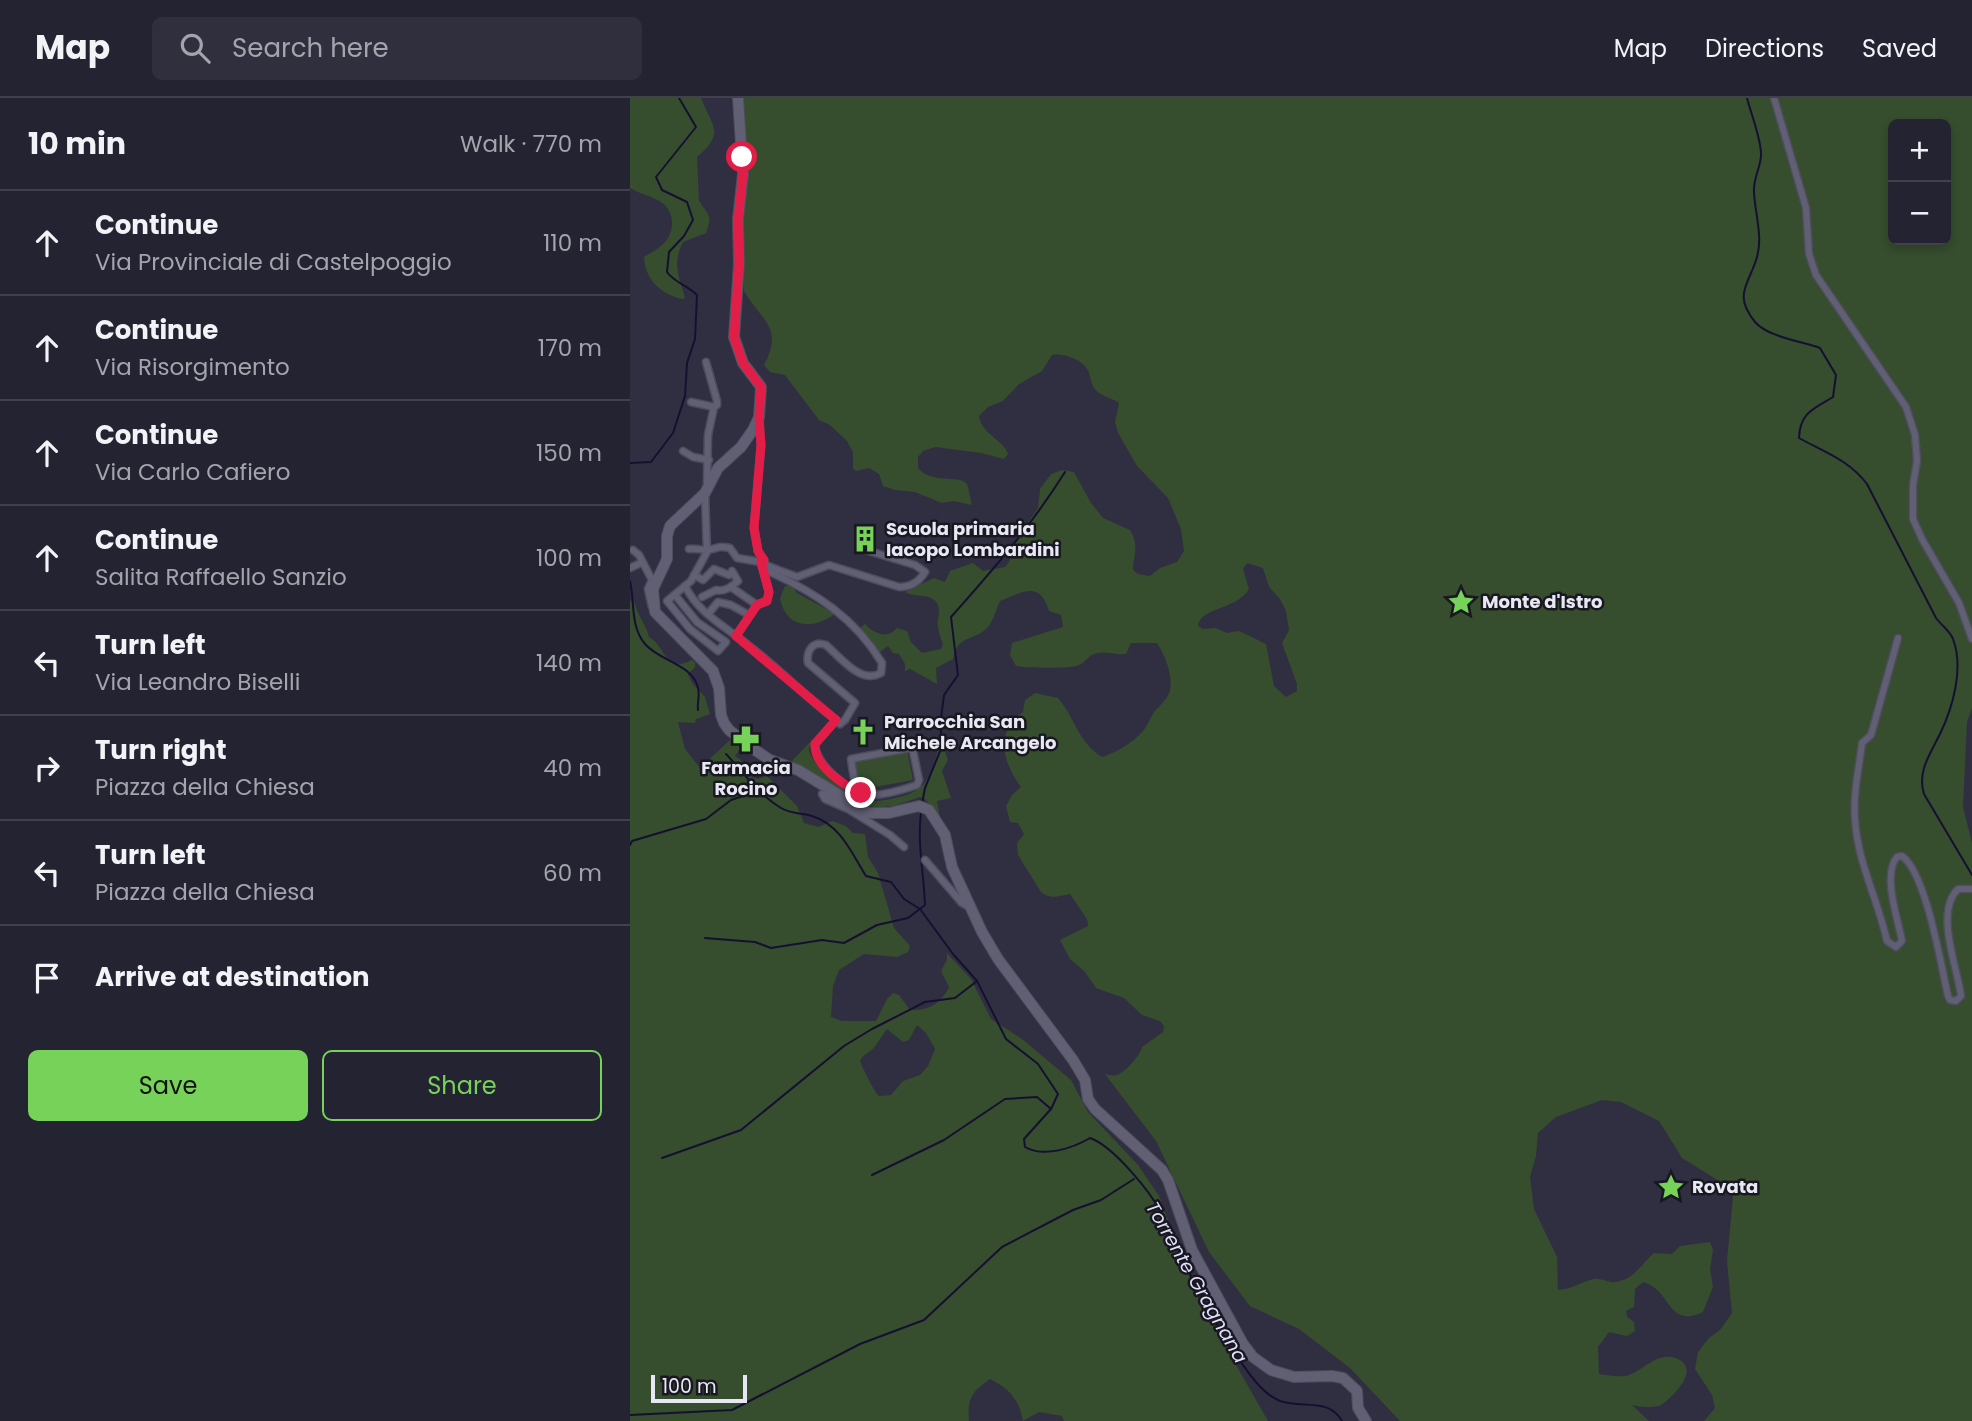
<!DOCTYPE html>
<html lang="en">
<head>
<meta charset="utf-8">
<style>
  :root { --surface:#242332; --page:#302f3e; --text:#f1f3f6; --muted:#a3a4ac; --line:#41404d; --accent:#77d259 }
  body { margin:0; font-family:Poppins,sans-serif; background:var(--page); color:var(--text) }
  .controls { position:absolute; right:21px; top:21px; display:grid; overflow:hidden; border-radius:10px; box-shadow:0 4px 10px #0003 }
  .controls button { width:63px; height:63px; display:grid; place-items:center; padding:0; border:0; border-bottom:2px solid var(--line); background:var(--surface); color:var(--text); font:35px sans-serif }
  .scale { position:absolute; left:21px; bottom:18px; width:96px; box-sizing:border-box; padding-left:7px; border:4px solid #e8e8f4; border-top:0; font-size:19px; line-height:24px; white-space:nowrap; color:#e8e8f4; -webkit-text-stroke:5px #191821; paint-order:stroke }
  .stop { position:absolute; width:21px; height:21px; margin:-16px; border:5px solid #e11d48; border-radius:50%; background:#fff }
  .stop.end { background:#e11d48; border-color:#fff; box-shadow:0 2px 7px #0008 }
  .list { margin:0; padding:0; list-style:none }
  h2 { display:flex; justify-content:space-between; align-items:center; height:91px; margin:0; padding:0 28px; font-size:30px }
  h2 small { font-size:23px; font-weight:400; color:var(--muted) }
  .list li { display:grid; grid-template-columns:46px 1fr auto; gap:21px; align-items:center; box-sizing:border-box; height:105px; padding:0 28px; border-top:2px solid var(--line) }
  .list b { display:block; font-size:26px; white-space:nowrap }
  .list p { margin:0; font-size:23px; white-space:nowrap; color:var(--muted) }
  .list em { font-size:23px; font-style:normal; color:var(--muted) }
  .actions { display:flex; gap:14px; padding:21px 28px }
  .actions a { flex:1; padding:16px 0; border:2px solid var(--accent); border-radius:10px; text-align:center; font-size:24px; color:var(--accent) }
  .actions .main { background:var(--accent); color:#111 }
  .icon { flex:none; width:38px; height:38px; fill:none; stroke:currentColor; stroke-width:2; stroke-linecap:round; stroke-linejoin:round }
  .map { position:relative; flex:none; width:1342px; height:1323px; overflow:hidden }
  header { display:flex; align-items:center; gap:42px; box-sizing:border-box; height:98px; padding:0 35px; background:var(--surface); border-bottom:2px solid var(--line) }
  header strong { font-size:33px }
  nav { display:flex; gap:38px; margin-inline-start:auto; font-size:24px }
  .search { width:490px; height:63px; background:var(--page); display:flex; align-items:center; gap:18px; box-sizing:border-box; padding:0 24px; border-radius:10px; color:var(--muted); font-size:26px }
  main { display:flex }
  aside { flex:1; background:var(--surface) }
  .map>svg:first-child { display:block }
  .green { fill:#364d2e; fill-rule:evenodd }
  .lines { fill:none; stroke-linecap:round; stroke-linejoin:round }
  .stream { stroke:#151032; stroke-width:2 }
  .minor-casing { stroke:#4e4d5d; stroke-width:9 }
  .secondary-casing { stroke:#4e4d5d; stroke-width:12 }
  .minor { stroke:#605f74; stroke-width:6 }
  .secondary { stroke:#605f74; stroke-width:10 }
  .route { stroke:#e11d48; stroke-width:9 }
  .labels { text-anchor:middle; stroke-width:5; stroke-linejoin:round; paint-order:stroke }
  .poi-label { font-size:18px; font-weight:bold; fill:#e8e8f4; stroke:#191821; text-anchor:start }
  .water-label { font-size:19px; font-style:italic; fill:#dfdffb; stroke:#191821 }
</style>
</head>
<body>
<header>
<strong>Map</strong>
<div class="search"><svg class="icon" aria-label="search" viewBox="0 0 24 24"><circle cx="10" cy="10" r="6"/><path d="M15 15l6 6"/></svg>Search here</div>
<nav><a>Map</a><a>Directions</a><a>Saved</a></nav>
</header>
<main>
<aside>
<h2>10 min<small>Walk · 770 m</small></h2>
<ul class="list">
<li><svg class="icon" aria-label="ahead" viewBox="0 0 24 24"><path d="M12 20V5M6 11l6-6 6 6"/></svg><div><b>Continue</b><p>Via Provinciale di Castelpoggio</p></div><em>110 m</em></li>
<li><svg class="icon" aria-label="ahead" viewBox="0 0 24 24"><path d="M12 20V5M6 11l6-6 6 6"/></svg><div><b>Continue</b><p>Via Risorgimento</p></div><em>170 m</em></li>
<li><svg class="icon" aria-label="ahead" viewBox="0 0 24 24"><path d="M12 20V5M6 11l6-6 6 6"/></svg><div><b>Continue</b><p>Via Carlo Cafiero</p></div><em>150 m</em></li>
<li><svg class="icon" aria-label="ahead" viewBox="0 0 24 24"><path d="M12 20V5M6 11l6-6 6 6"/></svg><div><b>Continue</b><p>Salita Raffaello Sanzio</p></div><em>100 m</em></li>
<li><svg class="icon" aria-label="left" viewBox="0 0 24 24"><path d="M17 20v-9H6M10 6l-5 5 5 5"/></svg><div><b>Turn left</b><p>Via Leandro Biselli</p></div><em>140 m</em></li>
<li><svg class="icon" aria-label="right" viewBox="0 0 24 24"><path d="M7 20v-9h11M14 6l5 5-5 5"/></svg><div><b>Turn right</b><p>Piazza della Chiesa</p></div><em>40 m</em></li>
<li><svg class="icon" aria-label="left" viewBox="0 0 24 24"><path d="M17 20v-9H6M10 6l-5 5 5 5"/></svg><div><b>Turn left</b><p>Piazza della Chiesa</p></div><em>60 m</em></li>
<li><svg class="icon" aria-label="arrive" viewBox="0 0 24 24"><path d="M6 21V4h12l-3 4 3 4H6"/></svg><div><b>Arrive at destination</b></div></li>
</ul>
<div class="actions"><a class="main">Save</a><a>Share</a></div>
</aside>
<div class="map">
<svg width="1342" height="1323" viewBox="0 0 1342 1323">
  <rect width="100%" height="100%" fill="#302f42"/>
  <!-- green -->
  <g class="green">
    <path d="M0 0H71C83 30 95 35 67 59L69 103C78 117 83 116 76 135L53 144C42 166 49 178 55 200L52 201C31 196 15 182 14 159 20 155 27 152 32 147 46 135 45 113 31 104 22 98 10 96 0 90Z"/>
    <path d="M111 0H1342V610L1337 624 1333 709 1342 745V1323H1074L1085 1310 1082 1297 1065 1271 1068 1254 1079 1240 1090 1232 1102 1215 1097 1163 1103 1099 1097 1088 1052 1060 1029 1023 991 1004 972 1002 926 1019 908 1035 906 1058 900 1079 904 1111 927 1159 928 1192C943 1191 953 1183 964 1181 972 1180 978 1185 986 1184 1005 1181 1011 1166 1024 1155L1042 1156 1050 1148 1080 1144 1083 1152 1080 1171 1083 1189 1073 1214C1037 1231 1041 1191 1013 1184L1005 1191 1004 1209 996 1213 997 1219 1004 1224 1005 1233 997 1238 979 1234 968 1249 969 1276C977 1277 988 1279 996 1278 1013 1274 1027 1252 1048 1261 1070 1272 1044 1297 1034 1305 1026 1311 1011 1309 1002 1307L1019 1323H770L720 1270 669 1231 620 1208 579 1154 526 1043 475 976C479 977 483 978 487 977 496 974 510 957 512 949L533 934 534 928 530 923 512 917 494 900 466 890 455 874 440 861 430 842 458 828 457 821 440 796C428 798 421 802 411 794L388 757 387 745 394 736 388 725 380 724 376 708 382 697 391 689C373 665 364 634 393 614L395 602 405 595 428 600C446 621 447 643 472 659 485 655 504 644 513 633 518 627 520 620 524 614 530 607 538 601 540 592 543 577 535 557 527 545H501L496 556C486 557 476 553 467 555 458 557 456 564 449 567 441 571 396 570 386 568L380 557 382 545 433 529 431 517 419 513C410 482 392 494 370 503 366 511 364 522 358 529 346 543 327 536 323 561L306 570 307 586 280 571 275 573V566L269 556 263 555 258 548 248 555 229 531 235 526C243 535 257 542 267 530L277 533 281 544 292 555 311 551 313 546C311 541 309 535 308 529 306 520 314 509 303 501 295 496 283 499 275 494L304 480 315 484 320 473 343 465 353 473 375 469 379 464 384 445 408 410 410 391 421 376 432 372 444 374 461 405 473 420 500 432C510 449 503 456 503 472L508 476 520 478 530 470 547 464 554 453 551 431 538 400 507 368 488 335 485 324 489 305C481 299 471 299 465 291 460 285 461 277 457 271 451 261 433 255 422 257L412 273 389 286 373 303 358 309 349 318C351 336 373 341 378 356L374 361 351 355 305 349 293 353 288 359V370C302 386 328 377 336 385 339 388 340 401 342 407L324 403 312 405 285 394 265 392 253 388 249 376 239 370 226 373 223 370V354L217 343 200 327 189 322 155 277 140 274 134 267C154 229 132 224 114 193ZM1263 26H1316V142H1263ZM617 465 633 470 639 489 650 501 656 513 659 532 652 545 667 586V593L656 599 644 588 636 546 609 533 597 535 586 530 573 531 568 528C570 509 607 512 619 491L613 471Z"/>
    <path d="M155 488H162L167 495 205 516C183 532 156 531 150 500Z"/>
    <path d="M0 502 5 506C8 519 17 528 19 539 36 548 34 576 62 562L65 564V569L58 576 62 585 75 599 80 616 66 621 65 625 48 624 55 651 70 670 102 640 112 648 105 658 111 662 119 678 128 681 137 678 167 708 174 725 189 729 202 723 216 728 223 735 235 736 238 759 248 775 264 830 280 848 278 854 267 859 234 856 209 872 203 888 201 919 212 923H246L257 901 263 895 269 897 280 912C298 913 311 906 319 889L311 873 317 862V855L341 881 361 921 392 941 441 982 458 1014 508 1067 529 1098 566 1197 638 1323H434L432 1318 409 1314 393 1323C389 1302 380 1291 360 1281 342 1294 337 1300 339 1323H0ZM287 927 296 935 305 951 298 968 290 977 273 983 261 997 249 998C245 995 232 969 230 963L233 958 243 951 257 931 273 944 279 942Z"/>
    <path d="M184 640C183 643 180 646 179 650 176 664 226 700 239 702 250 705 282 698 291 689 302 679 307 654 312 640L318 642 314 650 318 662 312 673 321 700 307 703 310 719 295 701 290 699 264 708 241 710 233 707 202 689 178 672 160 665Z"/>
    <polygon points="277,652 283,682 229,692 224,662"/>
  </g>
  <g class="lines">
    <!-- stream -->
    <g class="stream">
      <path d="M1117 0C1121 16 1132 43 1131 58 1130 71 1123 81 1124 94 1125 116 1133 138 1127 159 1120 185 1102 196 1125 224 1138 239 1171 243 1190 250L1206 277 1203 299C1184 311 1170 314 1169 340 1194 354 1219 362 1237 386L1306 520C1311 527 1320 533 1323 541 1334 570 1323 609 1310 636 1300 656 1287 674 1294 696L1342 777"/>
      <path d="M0 365 21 364 43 335 55 298 57 265 65 241 67 197C57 187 45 185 37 174L39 154 54 138 63 122 57 104 32 92 26 79 66 29 49 0"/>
      <path d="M0 483C5 505 0 528 15 546 29 563 63 566 68 590 70 597 67 605 68 612"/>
      <path d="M96 656C113 674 129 697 151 710 161 716 171 715 182 718 211 727 222 756 236 778L261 784 274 801 290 811 323 856 347 883 376 941 408 966 428 996 421 1011 394 1041 395 1049C414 1060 443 1050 460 1040 483 1048 520 1093 532 1116 540 1130 545 1146 552 1160 568 1193 586 1227 606 1257 617 1273 632 1296 650 1303 673 1311 698 1299 712 1323"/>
      <path d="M292 706 295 690 313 646 310 628 314 597 328 577 321 519C363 472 401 428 435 374"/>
      <polyline points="0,747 2,743 76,721 101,702 128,693"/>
      <path d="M75 840 125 844 141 850 192 842 214 845 247 827 278 820 295 807C294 777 287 745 291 715"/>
      <polyline points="32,1060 111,1032 214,948 242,931 295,904 325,900 347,883"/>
      <polyline points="242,1077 314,1042 375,1001 407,999 421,1011"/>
      <polyline points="0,1317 102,1312 230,1246 294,1222 372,1149 443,1112 471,1102 504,1081"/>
    </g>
    <!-- minor casing -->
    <g class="minor-casing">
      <g id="minor">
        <polyline points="1144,0 1176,110 1179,156 1186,177 1276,309 1285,337 1287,363 1283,387 1283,421 1292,441 1329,505 1342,541"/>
        <polyline points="76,264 87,303 87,307 84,309 78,337 77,385"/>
        <polyline points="61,304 84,309"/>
        <path d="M129 324 131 347 124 430 128 453 140 474C186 495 225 520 252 565L251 575C231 587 210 559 196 547 183 542 176 553 178 565L225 605 215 622 210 626 206 622"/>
        <polyline points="53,353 63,359 79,362"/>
        <path d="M59 451C66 450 71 452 77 452 88 451 86 447 100 450L107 460 131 464"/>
        <polyline points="3,452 9,457 22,482 18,491 22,509"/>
        <path d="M138 468 167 479 199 467 269 489C280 489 289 484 295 474L285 467 229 450"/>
        <polyline points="0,470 11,465"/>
        <path d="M64 477 73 482 84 471 99 477 102 473 108 483C101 489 95 494 86 492L72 499"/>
        <path d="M55 488C69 516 95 528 118 547 149 570 175 599 206 622"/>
        <polyline points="101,489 127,507"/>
        <polyline points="45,497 67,524 96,544 88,553 60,531 37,503 61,483 77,454 75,395"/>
        <polyline points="78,516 88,504 101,507 119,517"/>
        <polyline points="106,538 127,507 137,503 139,494 131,464 134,462"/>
        <path d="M1268 540 1241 637 1232 645C1229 670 1223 695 1225 721 1227 763 1248 802 1257 843L1266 849 1272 843C1268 822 1252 776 1267 759L1272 758C1296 775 1311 867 1318 898L1320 902 1326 903 1331 898C1328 871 1304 814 1328 791H1342"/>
        <path d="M206 622 185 646C184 665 219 695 238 697 253 698 272 692 287 687L289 682 283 653 280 650 221 661 226 693"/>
        <polyline points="215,702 211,704 192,696 195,701 218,711 260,737 274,749"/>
        <polyline points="295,762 332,805 341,810"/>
      </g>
    </g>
    <!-- secondary casing -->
    <g class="secondary-casing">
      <polyline id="secondary" points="108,0 113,76 108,121 109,166 104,239 113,265 131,289 129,319 123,332 111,349 88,370 75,395 40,428 37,438 37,461 23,491 25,514 83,573 89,590 91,617 94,625 99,632 125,652 140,662 168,672 239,715 259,715 289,708 299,712 315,737 322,769 352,834 368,861 443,962 455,982 458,1001 465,1011 532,1072 538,1082 562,1152 613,1246 623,1259 641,1272 664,1279 702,1278 713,1280 727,1293 728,1310 736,1323"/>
    </g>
    <!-- minor -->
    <use href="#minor" class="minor"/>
    <!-- secondary -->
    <use href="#secondary" class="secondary"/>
  </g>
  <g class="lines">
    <!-- route -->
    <path class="route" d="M112 59 113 76 108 121 109 166 104 239 113 265 131 289 129 319 131 347 124 430 128 453 134 462 131 464 139 494 137 503 127 507 106 538 206 622 185 646C184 668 213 687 231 695"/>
  </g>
  <!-- icons -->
  <defs>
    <g id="building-bare" transform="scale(2.1)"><path d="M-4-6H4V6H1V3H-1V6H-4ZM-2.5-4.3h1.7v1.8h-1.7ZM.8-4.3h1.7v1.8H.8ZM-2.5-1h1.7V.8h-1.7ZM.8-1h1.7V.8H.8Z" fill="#77d259" stroke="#191821" stroke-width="2.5" paint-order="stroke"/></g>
    <g id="sight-bare" transform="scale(2.1)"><path d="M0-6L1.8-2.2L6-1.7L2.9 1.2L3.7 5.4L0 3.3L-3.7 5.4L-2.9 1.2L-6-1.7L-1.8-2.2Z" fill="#77d259" stroke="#191821" stroke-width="2.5" paint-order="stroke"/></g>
    <g id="church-bare" transform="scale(2.1)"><path d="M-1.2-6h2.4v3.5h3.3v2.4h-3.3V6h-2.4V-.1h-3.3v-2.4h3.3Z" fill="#77d259" stroke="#191821" stroke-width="2.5" paint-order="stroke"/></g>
    <g id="pharmacy-bare" transform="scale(2.1)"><path d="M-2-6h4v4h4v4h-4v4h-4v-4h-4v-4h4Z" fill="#77d259" stroke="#191821" stroke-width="2.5" paint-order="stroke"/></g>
  </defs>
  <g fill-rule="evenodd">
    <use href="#building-bare" x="235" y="441"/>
    <use href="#sight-bare" x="831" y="504"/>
    <use href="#church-bare" x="233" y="634"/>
    <use href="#pharmacy-bare" x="116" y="641"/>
    <use href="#sight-bare" x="1041" y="1089"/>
  </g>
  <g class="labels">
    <!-- poi labels -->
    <g class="poi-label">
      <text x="256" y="437">Scuola primaria<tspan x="256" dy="21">Iacopo Lombardini</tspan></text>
      <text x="852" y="510">Monte d'Istro</text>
      <text x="254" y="630">Parrocchia San<tspan x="254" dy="21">Michele Arcangelo</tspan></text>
      <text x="116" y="676" text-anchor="middle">Farmacia<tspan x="116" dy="21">Rocino</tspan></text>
      <text x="1062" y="1095">Rovata</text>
    </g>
    <!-- water labels -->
    <g class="water-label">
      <text transform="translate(567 1184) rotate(60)" y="7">Torrente Gragnana</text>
    </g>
  </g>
</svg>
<div class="controls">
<button>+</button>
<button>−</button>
</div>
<div class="scale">100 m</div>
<div class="stop" style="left:112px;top:59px"></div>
<div class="stop end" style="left:231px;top:695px"></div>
</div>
</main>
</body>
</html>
